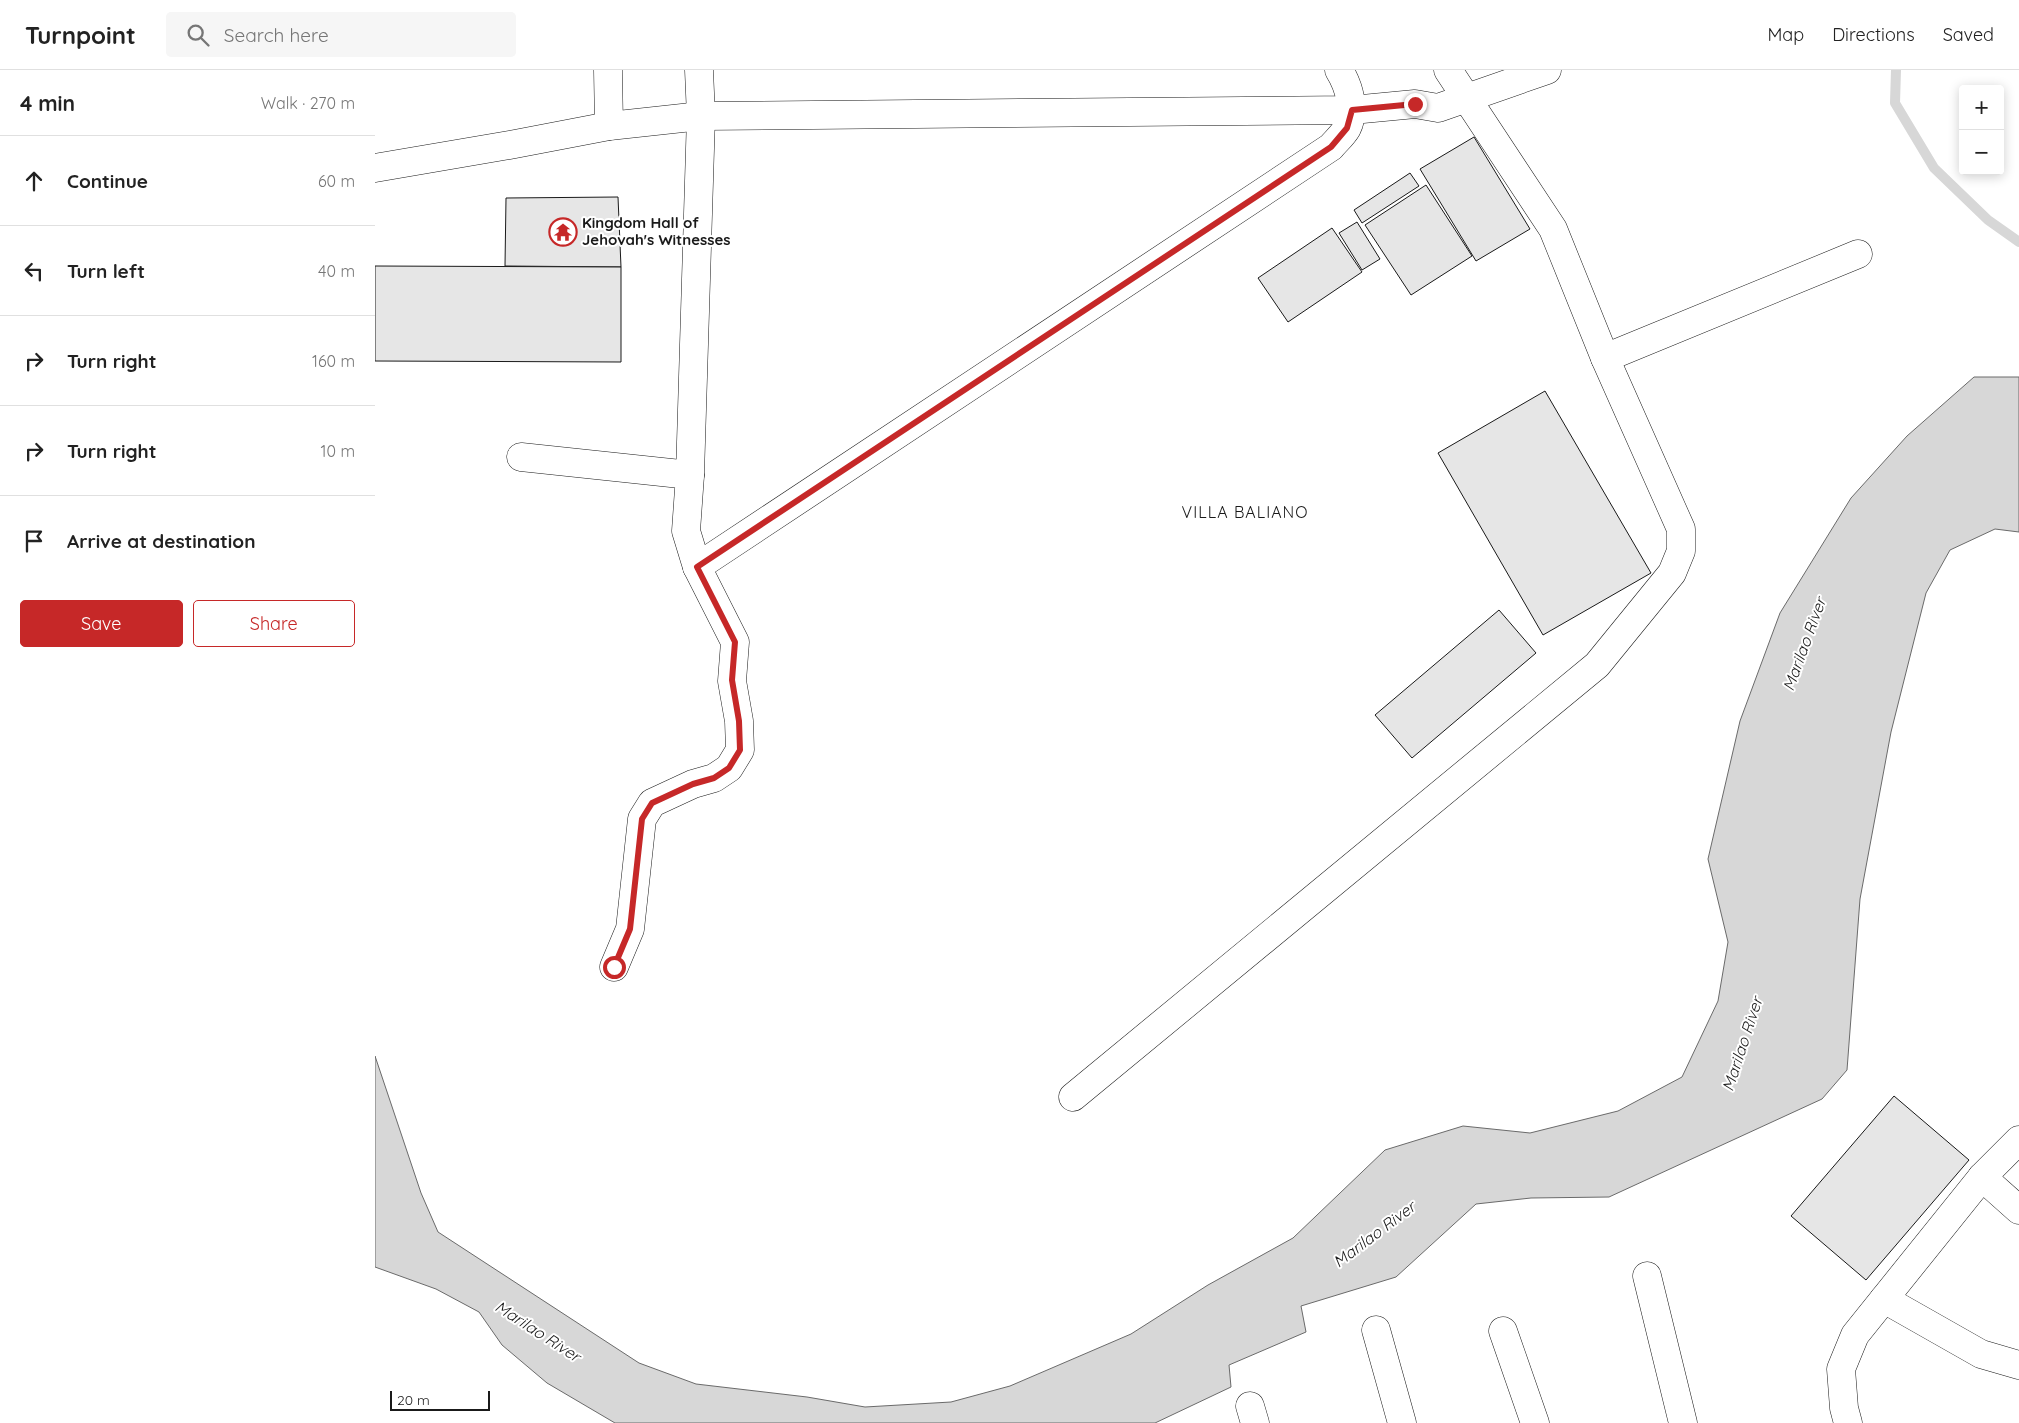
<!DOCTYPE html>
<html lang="en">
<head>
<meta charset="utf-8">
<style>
  :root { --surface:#fff; --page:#f6f6f6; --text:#222; --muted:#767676; --line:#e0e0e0; --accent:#c62828 }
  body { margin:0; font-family:Quicksand,sans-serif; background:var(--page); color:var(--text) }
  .controls { position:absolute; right:15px; top:15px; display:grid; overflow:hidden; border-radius:5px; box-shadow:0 2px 12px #0003 }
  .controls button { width:45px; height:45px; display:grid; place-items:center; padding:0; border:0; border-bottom:1px solid var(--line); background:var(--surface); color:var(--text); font:25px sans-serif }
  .scale { position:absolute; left:15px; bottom:12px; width:100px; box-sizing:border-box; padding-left:5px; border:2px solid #1a1a1a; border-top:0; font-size:14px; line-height:18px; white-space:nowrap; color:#1a1a1a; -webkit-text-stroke:4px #fff; paint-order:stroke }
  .stop { position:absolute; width:15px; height:15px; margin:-11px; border:4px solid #c62828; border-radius:50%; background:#fff }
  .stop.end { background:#c62828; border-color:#fff; box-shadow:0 1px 5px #0008 }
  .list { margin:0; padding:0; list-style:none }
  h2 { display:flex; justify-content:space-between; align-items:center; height:65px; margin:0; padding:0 20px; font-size:21px }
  h2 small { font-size:16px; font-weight:400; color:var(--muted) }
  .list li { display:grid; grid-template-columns:32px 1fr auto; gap:15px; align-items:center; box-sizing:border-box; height:90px; padding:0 20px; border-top:1px solid var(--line) }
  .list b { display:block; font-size:19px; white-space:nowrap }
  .list em { font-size:16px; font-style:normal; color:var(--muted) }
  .actions { display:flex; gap:10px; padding:15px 20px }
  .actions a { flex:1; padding:11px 0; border:1px solid var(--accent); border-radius:5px; text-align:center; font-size:18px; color:var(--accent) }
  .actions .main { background:var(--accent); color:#fff }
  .icon { flex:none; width:28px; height:28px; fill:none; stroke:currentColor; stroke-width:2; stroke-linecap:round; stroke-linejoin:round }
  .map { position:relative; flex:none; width:1644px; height:1353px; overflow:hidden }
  header { display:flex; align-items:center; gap:30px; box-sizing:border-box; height:70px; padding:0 25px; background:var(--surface); border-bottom:1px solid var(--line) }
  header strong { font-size:24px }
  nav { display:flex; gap:28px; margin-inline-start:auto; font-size:18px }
  .search { width:350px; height:45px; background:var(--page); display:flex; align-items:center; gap:12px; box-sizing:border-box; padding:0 18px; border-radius:5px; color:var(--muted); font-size:19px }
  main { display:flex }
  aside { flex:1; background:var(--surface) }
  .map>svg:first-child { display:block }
  .water { fill:#d7d7d7; stroke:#6a6a6a }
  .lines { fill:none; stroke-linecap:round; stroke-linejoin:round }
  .stream { stroke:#d7d7d7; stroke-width:10 }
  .building { fill:#e6e6e6; stroke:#1a1a1a }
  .minor-casing { stroke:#1a1a1a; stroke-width:29 }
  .minor { stroke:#fff; stroke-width:28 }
  .route { stroke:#c62828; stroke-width:6 }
  .labels { text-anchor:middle; stroke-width:4; stroke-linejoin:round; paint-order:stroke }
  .poi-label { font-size:15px; font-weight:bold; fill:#1a1a1a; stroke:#fff; text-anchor:start }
  .neighbourhood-label { font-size:16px; letter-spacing:1px; fill:#1a1a1a; stroke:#fff }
  .water-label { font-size:16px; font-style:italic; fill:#1a1a1a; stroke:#fff }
</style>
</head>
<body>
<header>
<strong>Turnpoint</strong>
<div class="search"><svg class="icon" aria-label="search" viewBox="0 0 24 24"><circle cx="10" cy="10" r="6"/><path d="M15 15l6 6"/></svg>Search here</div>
<nav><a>Map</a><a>Directions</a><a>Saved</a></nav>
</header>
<main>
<aside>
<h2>4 min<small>Walk · 270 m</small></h2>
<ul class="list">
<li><svg class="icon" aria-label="ahead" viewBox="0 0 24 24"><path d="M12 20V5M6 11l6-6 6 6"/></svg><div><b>Continue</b></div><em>60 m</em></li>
<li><svg class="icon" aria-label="left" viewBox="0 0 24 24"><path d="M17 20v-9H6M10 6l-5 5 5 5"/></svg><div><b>Turn left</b></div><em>40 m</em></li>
<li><svg class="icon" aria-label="right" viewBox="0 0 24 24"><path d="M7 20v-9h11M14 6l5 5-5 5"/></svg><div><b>Turn right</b></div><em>160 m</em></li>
<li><svg class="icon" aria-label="right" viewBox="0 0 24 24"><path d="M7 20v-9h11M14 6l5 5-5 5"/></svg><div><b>Turn right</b></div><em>10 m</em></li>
<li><svg class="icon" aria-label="arrive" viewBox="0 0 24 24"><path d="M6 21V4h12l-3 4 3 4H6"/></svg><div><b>Arrive at destination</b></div></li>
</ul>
<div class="actions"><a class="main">Save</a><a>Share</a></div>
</aside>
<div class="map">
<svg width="1644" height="1353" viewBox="0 0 1644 1353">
  <rect width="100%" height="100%" fill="#fff"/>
  <!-- water -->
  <polygon class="water" points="1599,307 1644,307 1644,462 1620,459 1575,480 1551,523 1516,662 1485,829 1472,1000 1447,1029 1234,1127 1156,1128 1101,1134 1021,1207 926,1236 931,1262 854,1295 856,1317 780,1353 240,1353 172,1313 127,1275 104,1242 61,1219 0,1197 0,986 46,1123 63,1162 264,1293 321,1314 432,1327 490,1337 576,1332 635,1316 756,1264 833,1215 918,1168 1010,1080 1088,1056 1155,1063 1243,1041 1307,1007 1343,931 1353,872 1333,789 1365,651 1405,543 1476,428 1532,366"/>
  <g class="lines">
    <!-- stream -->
    <polyline class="stream" points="1521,0 1520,33 1559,98 1613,150 1644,172"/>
  </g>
  <!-- building -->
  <g class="building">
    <polygon points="1099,67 1155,159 1101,191 1045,99"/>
    <polygon points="1035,103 1044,116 987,153 979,140"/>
    <polygon points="1051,115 1097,186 1036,225 990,155"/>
    <polygon points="243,127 246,197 130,196 131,128"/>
    <polygon points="982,152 1005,189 987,200 964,163"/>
    <polygon points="957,158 987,202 913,252 883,208"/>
    <polygon points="0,196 246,197 246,292 0,291"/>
    <polygon points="1170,321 1276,503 1168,565 1063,383"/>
    <polygon points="1124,540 1161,583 1037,688 1000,645"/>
    <polygon points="1519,1026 1594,1090 1491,1210 1416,1146"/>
  </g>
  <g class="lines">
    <!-- minor casing -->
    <g class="minor-casing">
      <g id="minor">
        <polyline points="233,0 234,56"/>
        <polyline points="0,98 140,74 234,56 326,46 977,40 1040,34 1063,38 1172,0"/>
        <polyline points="1230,288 1483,184"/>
        <polyline points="146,387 315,405"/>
        <path d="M322 497 956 77C961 71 968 65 972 58 981 40 974 16 964 0"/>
        <polyline points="239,897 255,859 267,749 277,733 318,714 339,708 354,698 365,680 364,651 357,611 360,572 322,497 311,461 315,405 326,46 324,0"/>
        <polyline points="698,1027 1222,595 1297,503 1306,481 1306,459 1230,288 1178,159 1073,0"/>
        <polyline points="1607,1107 1644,1140"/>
        <polyline points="1272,1206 1308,1353"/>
        <polyline points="1509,1229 1606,1284 1644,1295"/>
        <polyline points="1001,1260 1027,1353"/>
        <polyline points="1128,1261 1160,1353"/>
        <polyline points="875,1336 880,1353"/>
        <polyline points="1473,1353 1469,1338 1466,1299 1480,1265 1607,1107 1644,1070"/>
      </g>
    </g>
    <!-- minor -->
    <use href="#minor" class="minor"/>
  </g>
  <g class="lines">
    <!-- route -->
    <polyline class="route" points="239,897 255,859 267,749 277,733 318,714 339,708 354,698 365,680 364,651 357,610 360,572 322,497 956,77 972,58 977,40 1040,34"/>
  </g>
  <!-- icons -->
  <defs>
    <g id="temple-ring" transform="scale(1.4375)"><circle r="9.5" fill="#fff" stroke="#c62828" stroke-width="1.5"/><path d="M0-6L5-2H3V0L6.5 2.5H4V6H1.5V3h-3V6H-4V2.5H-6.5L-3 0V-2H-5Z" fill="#c62828"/></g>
  </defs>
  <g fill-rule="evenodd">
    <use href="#temple-ring" x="188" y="162"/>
  </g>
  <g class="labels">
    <!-- poi labels -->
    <g class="poi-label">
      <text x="207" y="158">Kingdom Hall of<tspan x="207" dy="17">Jehovah's Witnesses</tspan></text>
    </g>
    <!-- neighbourhood labels -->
    <g class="neighbourhood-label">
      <text x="870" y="448">VILLA BALIANO</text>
    </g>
    <!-- water labels -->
    <g class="water-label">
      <text transform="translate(1429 574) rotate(-70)" y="6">Marilao River</text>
      <text transform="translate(1367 974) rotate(-72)" y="6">Marilao River</text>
      <text transform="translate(999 1164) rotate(-37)" y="6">Marilao River</text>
      <text transform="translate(163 1261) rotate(33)" y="6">Marilao River</text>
    </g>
  </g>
</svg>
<div class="controls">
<button>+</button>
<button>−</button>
</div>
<div class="scale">20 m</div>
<div class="stop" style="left:239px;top:897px"></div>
<div class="stop end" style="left:1040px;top:34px"></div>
</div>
</main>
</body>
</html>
